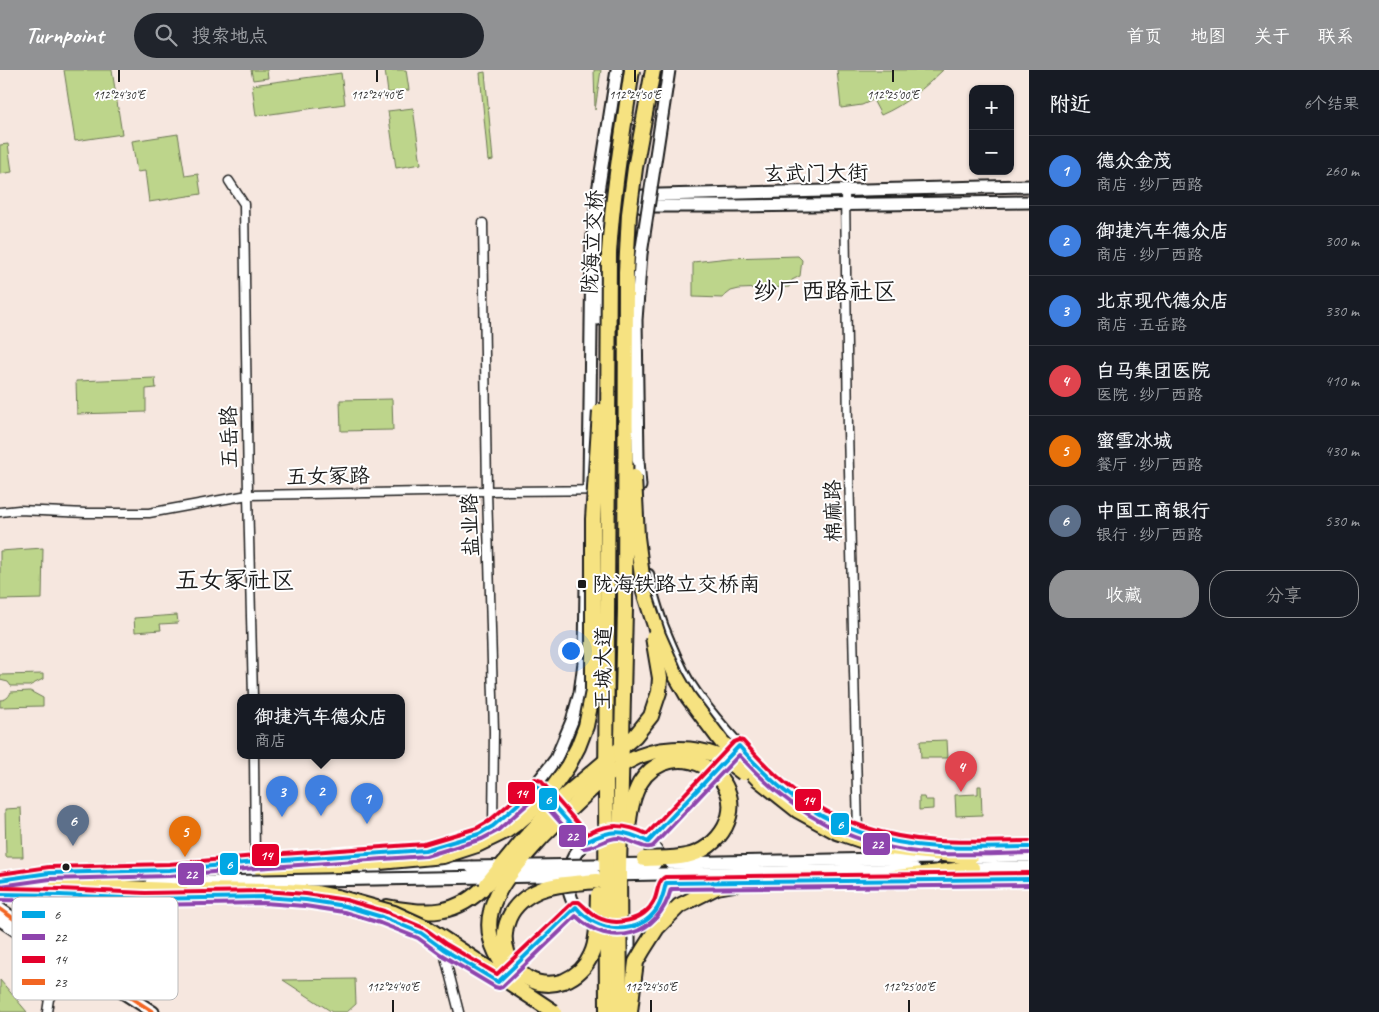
<!DOCTYPE html>
<html lang="zh">
<head>
<meta charset="utf-8">
<style>
  :root { --surface:#171b24; --page:#20242c; --text:#f1f3f6; --muted:#9ea1a6; --line:#363941; --accent:#919294 }
  body { margin:0; font-family:Caveat,"LXGW WenKai TC",sans-serif; background:var(--page); color:var(--text) }
  .controls { position:absolute; right:15px; top:15px; display:grid; overflow:hidden; border-radius:10px; box-shadow:0 1px 4px #0004 }
  .controls button { width:45px; height:45px; display:grid; place-items:center; padding:0; border:0; border-bottom:1px solid var(--line); background:var(--surface); color:var(--text); font:25px sans-serif }
  .you { position:absolute; left:570px; top:580px; width:18px; height:18px; margin:-12px; border:4px solid #fff; border-radius:50%; background:#1a73e8; box-shadow:0 0 0 8px #1a73e833 }
  .badge { display:grid; place-items:center; width:32px; height:32px; border-radius:50%; background:var(--accent); color:#fff; font-size:16px; font-weight:700 }
  .pin { position:absolute; translate:-50% -41px; filter:drop-shadow(0 1px 2px #0008) }
  .pin::after { content:''; position:absolute; top:26px; width:18px; height:15px; background:inherit; clip-path:polygon(0 0,100% 0,50% 100%) }
  .popup { position:absolute; left:237px; top:624px; width:168px; height:65px; box-sizing:border-box; display:grid; place-content:center; border-radius:10px; background:var(--surface); filter:drop-shadow(0 1px 4px #0005); font-size:16px; white-space:nowrap; color:var(--muted) }
  .popup b { font-size:19px; color:var(--text) }
  .popup::after { content:''; position:absolute; left:50%; top:100%; margin-left:-10px; border:10px solid transparent; border-top-color:var(--surface) }
  .list { margin:0; padding:0; list-style:none }
  h2 { display:flex; justify-content:space-between; align-items:center; height:65px; margin:0; padding:0 20px; font-size:21px }
  h2 small { font-size:16px; font-weight:400; color:var(--muted) }
  .list li { display:grid; grid-template-columns:32px 1fr auto; gap:15px; align-items:center; box-sizing:border-box; height:70px; padding:0 20px; border-top:1px solid var(--line) }
  .list b { display:block; font-size:19px; white-space:nowrap }
  .list p { margin:0; font-size:16px; white-space:nowrap; color:var(--muted) }
  .list em { font-size:16px; font-style:normal; color:var(--muted) }
  .actions { display:flex; gap:10px; padding:15px 20px }
  .actions a { flex:1; padding:11px 0; border:1px solid var(--accent); border-radius:20px; text-align:center; font-size:18px; color:var(--accent) }
  .actions .main { background:var(--accent); color:#fff }
  .icon { flex:none; width:28px; height:28px; fill:none; stroke:currentColor; stroke-width:2; stroke-linecap:round; stroke-linejoin:round }
  .map { position:relative; flex:none; width:1029px; height:942px; overflow:hidden }
  header { display:flex; align-items:center; gap:30px; box-sizing:border-box; height:70px; padding:0 25px; background:var(--accent); color:#fff }
  header strong { font-size:24px }
  nav { display:flex; gap:28px; margin-inline-start:auto; font-size:18px }
  .search { width:350px; height:45px; background:var(--page); display:flex; align-items:center; gap:12px; box-sizing:border-box; padding:0 18px; border-radius:28px; color:var(--muted); font-size:19px }
  main { display:flex }
  aside { flex:1; background:var(--surface) }
  .map>svg:first-child { display:block }
  .green { fill:#bdd58b; stroke:#6c7854 }
  .lines { fill:none; stroke-linecap:round; stroke-linejoin:round }
  .street-casing { stroke:#1c1c1c; stroke-width:11 }
  .secondary-casing { stroke:#1c1c1c; stroke-width:15 }
  .highway-casing { stroke:#1c1c1c; stroke-width:18 }
  .street { stroke:#fff; stroke-width:8 }
  .secondary { stroke:#fff; stroke-width:11 }
  .highway { stroke:#f6e281; stroke-width:14 }
  .secondary-bridge-casing { stroke:#1c1c1c; stroke-width:15; stroke-linecap:butt }
  .highway-bridge-casing { stroke:#1c1c1c; stroke-width:18; stroke-linecap:butt }
  .secondary-bridge { stroke:#fff; stroke-width:11 }
  .highway-bridge { stroke:#f6e281; stroke-width:14 }
  .bus-1-casing { stroke:#fff; stroke-width:8 }
  .bus-2-casing { stroke:#fff; stroke-width:8 }
  .bus-3-casing { stroke:#fff; stroke-width:8 }
  .bus-4-casing { stroke:#fff; stroke-width:8 }
  .bus-1 { stroke:#01a7e4; stroke-width:4 }
  .bus-2 { stroke:#8e44ad; stroke-width:4 }
  .bus-3 { stroke:#e4002b; stroke-width:4 }
  .bus-4 { stroke:#f26522; stroke-width:4 }
  .ticks { fill:none; stroke:#1c1c1c; stroke-width:2 }
  .poi-dot { fill:#1c1c1c; stroke:#fff; stroke-width:2 }
  .labels { text-anchor:middle; stroke-width:4; stroke-linejoin:round; paint-order:stroke }
  .street-label { font-size:21px; fill:#1c1c1c; stroke:#fff }
  .poi-label { font-size:21px; fill:#1c1c1c; stroke:#fff; text-anchor:start }
  .quarter-label { font-size:24px; fill:#1c1c1c; stroke:#fff }
  .key { fill:#fff; stroke:#bbb; stroke-width:1 }
  .key-label { font-size:14px; fill:#1c1c1c }
  .ticks-label { font-size:12px; text-anchor:middle; fill:#1c1c1c; stroke:#fff; stroke-width:4; stroke-linejoin:round; paint-order:stroke }
  .line-badge { stroke:#fff; stroke-width:2 }
  .badge-label { font-size:14px; text-anchor:middle; font-weight:bold; fill:#fff }
</style>
</head>
<body>
<header>
<strong>Turnpoint</strong>
<div class="search"><svg class="icon" aria-label="search" viewBox="0 0 24 24"><circle cx="10" cy="10" r="6"/><path d="M15 15l6 6"/></svg>搜索地点</div>
<nav><a>首页</a><a>地图</a><a>关于</a><a>联系</a></nav>
</header>
<main>
<div class="map">
<svg width="1029" height="942" viewBox="0 0 1029 942">
  <rect width="100%" height="100%" fill="#f6e7df"/>
  <filter id="ink" filterUnits="userSpaceOnUse"><feTurbulence type="fractalNoise" baseFrequency=".02" numOctaves="2"/><feDisplacementMap in="SourceGraphic" scale="10" xChannelSelector="R" yChannelSelector="G"/><feConvolveMatrix kernelMatrix="1 2 1 2 8 2 1 2 1" color-interpolation-filters="sRGB"/></filter>
  <g filter="url(#ink)">
    <!-- green -->
    <g class="green">
      <polygon points="64,0 112,0 122,64 75,71"/>
      <polygon points="251,0 267,0 268,8 253,10"/>
      <polygon points="385,0 406,0 409,20 388,23"/>
      <polygon points="594,0 601,0 595,40"/>
      <path d="M837 0H943C924 18 905 35 881 45L873 30 862 35 841 38Z"/>
      <polygon points="485,2 493,90 488,91 480,3"/>
      <polygon points="341,3 345,34 256,46 252,15"/>
      <polygon points="413,38 421,94 396,98 388,41"/>
      <polygon points="178,64 185,106 198,104 201,124 149,132 145,101 137,102 132,71"/>
      <polygon points="8,74 12,102 0,104 0,75"/>
      <polygon points="798,186 802,190 800,206 792,210 789,217 739,219 731,221 722,228 693,227 693,192 729,188"/>
      <polygon points="155,308 156,318 146,319 146,342 77,344 76,311"/>
      <polygon points="392,329 393,360 341,361 340,330"/>
      <polygon points="43,478 42,529 0,530 0,481"/>
      <polygon points="177,545 178,553 160,554 161,560 135,562 134,548"/>
      <polygon points="43,604 43,609 29,616 11,616 8,612 0,610 0,605"/>
      <path d="M30 621 43 628V636L0 637V630C6 630 9 627 11 622Z"/>
      <polygon points="947,670 948,688 921,688 920,671"/>
      <polygon points="978,716 981,716 982,745 956,746 955,725 978,724"/>
      <polygon points="919,727 924,727 925,730 933,730 933,739 919,740"/>
      <polygon points="21,738 23,787 6,787 5,739"/>
      <polygon points="355,909 356,934 347,942 332,942 283,910"/>
      <polygon points="0,910 27,942 0,942"/>
    </g>
    <g class="lines">
      <!-- street casing -->
      <g class="street-casing">
        <g id="street">
          <polyline points="229,111 244,134 248,425 253,627"/>
          <polyline points="845,121 848,360 858,761"/>
          <polyline points="483,153 487,421 494,661 493,756"/>
          <polyline points="0,442 19,440 86,443 149,443 248,425 487,421 629,420"/>
          <polyline points="254,685 255,792"/>
          <polyline points="443,879 459,942"/>
          <polyline points="47,942 49,929 58,914 74,891"/>
        </g>
      </g>
      <!-- secondary casing -->
      <g class="secondary-casing">
        <g id="secondary">
          <polyline points="642,137 643,136 735,136 1029,132"/>
          <polyline points="598,249 600,196 605,132 644,126 660,125 1029,116"/>
          <polyline points="638,390 640,416"/>
          <polyline points="589,414 592,175 597,128 617,0"/>
          <path d="M648 505C650 522 656 539 662 556 670 576 678 596 689 614 707 642 729 666 752 690 768 706 785 722 804 735 832 753 877 771 910 775"/>
          <polyline points="559,741 586,772"/>
          <circle cx="617" cy="810" r="49"/>
          <polyline points="648,772 731,684"/>
          <polyline points="936,777 950,778 1029,777"/>
          <polyline points="364,799 471,797"/>
          <polyline points="226,801 270,801"/>
          <polyline points="0,810 49,803 169,800 255,792 425,780 479,764 493,756 526,727 556,689 572,651 580,623 585,585 586,517"/>
          <polyline points="910,811 1029,809"/>
          <polyline points="666,813 727,812"/>
          <polyline points="24,819 57,815"/>
          <polyline points="0,824 60,825 145,829 243,827"/>
          <polyline points="264,827 306,830 345,836 382,847 421,863 443,879 484,903"/>
          <polyline points="0,839 74,891 153,942"/>
          <polyline points="0,850 44,879"/>
          <polyline points="629,857 629,908"/>
          <polyline points="509,901 576,837"/>
        </g>
      </g>
      <!-- highway casing -->
      <g class="highway-casing">
        <g id="highway">
          <polyline points="262,801 380,792"/>
          <path d="M387 837C428 845 457 846 487 814"/>
        </g>
      </g>
      <!-- street -->
      <use href="#street" class="street"/>
      <!-- secondary -->
      <use href="#secondary" class="secondary"/>
      <!-- highway -->
      <use href="#highway" class="highway"/>
      <!-- secondary-bridge casing -->
      <g class="secondary-bridge-casing">
        <g id="secondary-bridge">
          <polyline points="638,390 636,250 641,184 669,0"/>
          <polyline points="963,787 1029,786"/>
          <polyline points="671,793 935,788"/>
          <polyline points="471,797 655,794"/>
          <polyline points="964,798 1029,797"/>
          <polyline points="611,805 915,799"/>
          <polyline points="151,813 595,805"/>
        </g>
      </g>
      <!-- highway-bridge casing -->
      <g class="highway-bridge-casing">
        <g id="highway-bridge">
          <polyline points="634,407 637,467 644,522 658,565 676,606 688,627 721,671 758,709 797,740 837,762 881,777 970,787"/>
          <path d="M628 761C629 746 632 727 640 713 670 663 752 703 725 757 717 772 702 783 686 786 673 789 657 788 644 789"/>
          <polyline points="380,792 443,786 477,775 506,761 520,751 533,740 554,716 568,696 578,677 586,656 593,621 593,449 600,341"/>
          <path d="M597 811C578 813 557 813 540 820 475 847 510 930 564 911 576 906 586 897 591 885 599 869 597 843 598 825"/>
          <polyline points="487,814 524,769 562,728 635,666 651,646 659,622 660,608 653,567"/>
          <polyline points="57,815 171,820 287,821 317,823 337,827 394,843 427,858 554,942"/>
          <path d="M517 912C499 893 484 868 491 841 497 814 525 786 543 766 560 749 577 732 595 716 606 707 617 698 629 691 655 677 690 675 718 686 726 689 735 697 743 703"/>
          <path d="M607 942 606 727 609 183C613 121 623 61 632 0"/>
          <polyline points="620,942 619,799 625,539 626,202 629,144 635,98 653,0"/>
          <polyline points="630,942 634,907 636,892 643,880 657,858 679,836 717,817 763,809 889,808 972,798"/>
        </g>
      </g>
      <!-- secondary-bridge -->
      <use href="#secondary-bridge" class="secondary-bridge"/>
      <!-- highway-bridge -->
      <use href="#highway-bridge" class="highway-bridge"/>
      <!-- bus-1 casing -->
      <g class="bus-1-casing">
        <g id="bus-1">
          <path d="M0 810 49 803 169 800 255 792 425 780 479 764 493 756 526 727 536 715 586 772C611 759 623 759 648 772L739 676C755 694 772 712 791 726 833 758 886 774 937 777 968 779 998 777 1029 777"/>
          <path d="M0 824 60 825 145 829 264 827 306 830 345 836 382 847 421 863 443 879 498 912 576 837C596 862 637 868 657 839 662 831 664 822 666 813L1029 809"/>
        </g>
      </g>
      <!-- bus-2 casing -->
      <g class="bus-2-casing">
        <g id="bus-2">
          <path d="M1 816 50 809 170 806 256 798 426 786 482 769 497 761 530 732 536 725 583 778C593 779 605 768 618 768 629 768 644 781 653 776L739 685C794 746 855 779 938 784 968 785 999 784 1029 783"/>
          <path d="M0 830 60 831 145 835 264 833 305 836 344 842 380 853 418 868 440 884 495 917 499 918 502 917 576 846C610 880 659 866 671 819L1029 815"/>
        </g>
      </g>
      <!-- bus-3 casing -->
      <g class="bus-3-casing">
        <g id="bus-3">
          <path d="M0 804 49 797 169 794 255 786 424 774 477 758 489 751 522 723 532 711 535 709 541 711 587 764C608 753 626 754 647 764L734 672 739 670 743 671C759 689 776 707 795 721 836 752 887 768 937 771 968 773 998 771 1029 771"/>
          <path d="M0 818 60 819 145 823 264 821 306 824 346 830 384 841 424 858 446 874 497 904 573 832H579C585 837 590 843 597 847 616 857 644 851 654 831 658 823 657 811 665 807L1029 803"/>
        </g>
      </g>
      <!-- bus-4 casing -->
      <g class="bus-4-casing">
        <polyline id="bus-4" points="0,839 74,891 153,942"/>
      </g>
      <!-- bus-1 -->
      <use href="#bus-1" class="bus-1"/>
      <!-- bus-2 -->
      <use href="#bus-2" class="bus-2"/>
      <!-- bus-3 -->
      <use href="#bus-3" class="bus-3"/>
      <!-- bus-4 -->
      <use href="#bus-4" class="bus-4"/>
    </g>
  </g>
  <!-- ticks -->
  <path class="ticks" d="M119 0V12M377 0V12M635 0V12M893 0V12M393 930V942M651 930V942M909 930V942"/>
  <!-- markers -->
  <g class="poi-dot">
    <rect x="577" y="509" width="10" height="10" rx="2.5"/>
    <circle cx="66" cy="797" r="4.5"/>
  </g>
  <g class="labels">
    <!-- street labels -->
    <g class="street-label">
      <text transform="translate(816 103) rotate(-1)" y="7">玄武门大街</text>
      <text transform="translate(592 172) rotate(-87)" y="7">陇海立交桥</text>
      <text transform="translate(229 367) rotate(-91)" y="7">五岳路</text>
      <text transform="translate(328 406) rotate(-1)" y="7">五女冢路</text>
      <text transform="translate(833 441) rotate(-91)" y="7">棉麻路</text>
      <text transform="translate(470 455) rotate(-92)" y="7">盐业路</text>
      <text transform="translate(603 598) rotate(-89)" y="7">王城大道</text>
    </g>
    <!-- poi labels -->
    <g class="poi-label">
      <text x="592" y="521">陇海铁路立交桥南</text>
    </g>
    <!-- quarter labels -->
    <g class="quarter-label">
      <text x="825" y="229">纱厂西路社区</text>
      <text x="235" y="518">五女冢社区</text>
    </g>
  </g>
  <!-- legend -->
  <rect x="12" y="827" width="166" height="103" rx="8" class="key"/>
  <rect x="22" y="841" width="23" height="7" fill="#01a7e4"/>
  <rect x="22" y="864" width="23" height="6" fill="#8e44ad"/>
  <rect x="22" y="886" width="23" height="7" fill="#e4002b"/>
  <rect x="22" y="909" width="23" height="6" fill="#f26522"/>
  <g class="key-label">
    <text x="54" y="849">6</text>
    <text x="54" y="872">22</text>
    <text x="54" y="894">14</text>
    <text x="54" y="917">23</text>
  </g>
  <g class="ticks-label">
    <text x="119" y="29">112°24'30"E</text>
    <text x="377" y="29">112°24'40"E</text>
    <text x="635" y="29">112°24'50"E</text>
    <text x="893" y="29">112°25'00"E</text>
    <text x="393" y="921">112°24'40"E</text>
    <text x="651" y="921">112°24'50"E</text>
    <text x="909" y="921">112°25'00"E</text>
  </g>
  <g class="line-badge">
    <rect x="507" y="711" width="29" height="24" rx="5" fill="#e4002b"/>
    <rect x="538" y="717" width="20" height="24" rx="5" fill="#01a7e4"/>
    <rect x="794" y="718" width="28" height="24" rx="5" fill="#e4002b"/>
    <rect x="830" y="742" width="20" height="24" rx="5" fill="#01a7e4"/>
    <rect x="558" y="754" width="29" height="24" rx="5" fill="#8e44ad"/>
    <rect x="862" y="762" width="29" height="24" rx="5" fill="#8e44ad"/>
    <rect x="251" y="773" width="29" height="24" rx="5" fill="#e4002b"/>
    <rect x="219" y="782" width="20" height="24" rx="5" fill="#01a7e4"/>
    <rect x="177" y="792" width="28" height="24" rx="5" fill="#8e44ad"/>
  </g>
  <g class="badge-label">
    <text x="521" y="728">14</text>
    <text x="548" y="734">6</text>
    <text x="808" y="735">14</text>
    <text x="840" y="759">6</text>
    <text x="572" y="771">22</text>
    <text x="877" y="779">22</text>
    <text x="266" y="790">14</text>
    <text x="229" y="799">6</text>
    <text x="191" y="809">22</text>
  </g>
</svg>
<div class="controls">
<button>+</button>
<button>−</button>
</div>
<div class="you"></div>
<div class="pin badge" style="left:367px;top:754px;background:#3f7fe0">1</div>
<div class="pin badge" style="left:321px;top:746px;background:#3f7fe0">2</div>
<div class="popup"><b>御捷汽车德众店</b>商店</div>
<div class="pin badge" style="left:282px;top:747px;background:#3f7fe0">3</div>
<div class="pin badge" style="left:961px;top:722px;background:#e0444e">4</div>
<div class="pin badge" style="left:185px;top:787px;background:#e8710a">5</div>
<div class="pin badge" style="left:73px;top:776px;background:#5c6f8a">6</div>
</div>
<aside>
<h2>附近<small>6个结果</small></h2>
<ul class="list">
<li><span class="badge" style="background:#3f7fe0">1</span><div><b>德众金茂</b><p>商店 · 纱厂西路</p></div><em>260 m</em></li>
<li><span class="badge" style="background:#3f7fe0">2</span><div><b>御捷汽车德众店</b><p>商店 · 纱厂西路</p></div><em>300 m</em></li>
<li><span class="badge" style="background:#3f7fe0">3</span><div><b>北京现代德众店</b><p>商店 · 五岳路</p></div><em>330 m</em></li>
<li><span class="badge" style="background:#e0444e">4</span><div><b>白马集团医院</b><p>医院 · 纱厂西路</p></div><em>410 m</em></li>
<li><span class="badge" style="background:#e8710a">5</span><div><b>蜜雪冰城</b><p>餐厅 · 纱厂西路</p></div><em>430 m</em></li>
<li><span class="badge" style="background:#5c6f8a">6</span><div><b>中国工商银行</b><p>银行 · 纱厂西路</p></div><em>530 m</em></li>
</ul>
<div class="actions"><a class="main">收藏</a><a>分享</a></div>
</aside>
</main>
</body>
</html>
